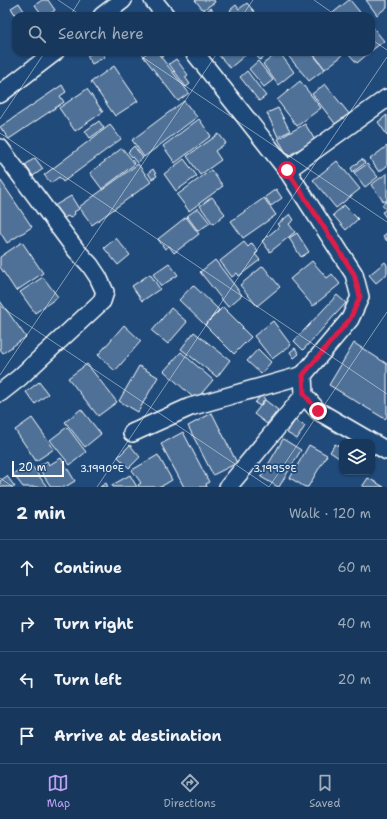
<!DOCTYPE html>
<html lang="en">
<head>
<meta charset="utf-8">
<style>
  :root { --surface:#17385c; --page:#244365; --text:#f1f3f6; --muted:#9eacbb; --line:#365272; --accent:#bca0f2 }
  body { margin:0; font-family:"Shantell Sans",sans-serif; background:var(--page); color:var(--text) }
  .controls { position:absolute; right:12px; bottom:12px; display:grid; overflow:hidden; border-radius:8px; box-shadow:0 1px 3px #0004 }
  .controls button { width:36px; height:36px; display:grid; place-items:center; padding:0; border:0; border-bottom:1px solid var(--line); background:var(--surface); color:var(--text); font:20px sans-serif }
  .scale { position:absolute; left:12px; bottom:10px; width:52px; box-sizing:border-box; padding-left:4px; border:2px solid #fff; border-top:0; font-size:11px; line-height:14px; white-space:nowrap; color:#fff; -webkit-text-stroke:3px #1f4a7a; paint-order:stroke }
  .stop { position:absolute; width:12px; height:12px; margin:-9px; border:3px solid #e11d48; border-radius:50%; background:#fff }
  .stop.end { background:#e11d48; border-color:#fff; box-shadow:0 1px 4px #0008 }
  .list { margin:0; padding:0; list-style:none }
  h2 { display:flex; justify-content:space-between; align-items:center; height:52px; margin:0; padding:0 16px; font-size:17px }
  h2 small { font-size:13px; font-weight:400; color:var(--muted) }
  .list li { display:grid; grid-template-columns:26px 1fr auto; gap:12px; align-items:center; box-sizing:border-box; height:56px; padding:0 16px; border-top:1px solid var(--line) }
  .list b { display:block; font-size:15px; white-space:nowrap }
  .list em { font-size:13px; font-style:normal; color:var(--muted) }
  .icon { flex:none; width:22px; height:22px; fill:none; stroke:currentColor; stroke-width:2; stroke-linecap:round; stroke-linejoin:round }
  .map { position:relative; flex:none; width:387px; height:487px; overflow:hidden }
  .search { position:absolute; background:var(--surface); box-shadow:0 1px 3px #0004; left:12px; right:12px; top:12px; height:44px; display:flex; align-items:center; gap:10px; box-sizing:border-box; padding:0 14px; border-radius:12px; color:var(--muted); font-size:15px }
  .sheet { height:276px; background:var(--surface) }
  nav { display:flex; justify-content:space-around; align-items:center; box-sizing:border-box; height:56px; border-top:1px solid var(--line); background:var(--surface); font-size:11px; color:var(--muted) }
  nav a { display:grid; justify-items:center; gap:2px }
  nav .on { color:var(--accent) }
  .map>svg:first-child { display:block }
  .building { fill:#507197; stroke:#fff }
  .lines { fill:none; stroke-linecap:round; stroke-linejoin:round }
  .minor-casing { stroke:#fff; stroke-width:20 }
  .minor { stroke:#1f4a7a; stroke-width:17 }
  .route { stroke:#e11d48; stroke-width:5 }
  .ticks { fill:none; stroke:#fff; stroke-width:1; stroke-opacity:0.45 }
  .ticks-label { font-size:10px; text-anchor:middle; fill:#fff; stroke:#1f4a7a; stroke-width:3.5; stroke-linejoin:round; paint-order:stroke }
</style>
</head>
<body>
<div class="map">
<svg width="387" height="487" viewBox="0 0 387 487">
  <rect width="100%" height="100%" fill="#1f4a7a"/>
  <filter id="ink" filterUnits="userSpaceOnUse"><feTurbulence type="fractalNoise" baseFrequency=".025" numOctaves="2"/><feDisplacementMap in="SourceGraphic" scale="8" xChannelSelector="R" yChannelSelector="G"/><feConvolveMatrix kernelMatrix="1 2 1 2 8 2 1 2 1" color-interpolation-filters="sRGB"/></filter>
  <g filter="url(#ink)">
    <!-- building -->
    <g class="building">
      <polygon points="42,0 48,0 55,10 48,16 43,16 35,5"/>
      <polygon points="195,0 214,0 215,2 203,10"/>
      <polygon points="349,0 350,0 363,16 329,16"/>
      <polygon points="366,0 387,0 387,7 377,15"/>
      <polygon points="19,3 27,16 16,16 11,8"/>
      <polygon points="247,3 258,16 230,16 233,14 230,10 236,5 239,9"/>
      <polygon points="211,8 216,16 199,16"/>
      <polygon points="371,25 384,41 371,51"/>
      <polygon points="94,52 102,52 105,57 92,64 87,56"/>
      <polygon points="148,52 157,52 189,93 178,101 143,56"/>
      <polygon points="159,52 166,52 167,53 162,57"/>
      <polygon points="216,52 249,52 230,68"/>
      <polygon points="253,52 269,52 260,60"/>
      <polygon points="279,52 294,72 278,85 263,64"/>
      <polygon points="285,52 311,52 325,69 309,81"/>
      <polygon points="312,52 339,52 342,56 325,69"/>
      <polygon points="347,52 370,52 357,63"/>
      <polygon points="176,59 188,75 185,77 190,84 186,87 169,64"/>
      <polygon points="258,61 273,80 264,87 249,69"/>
      <polygon points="114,66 138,101 115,116 91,82"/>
      <polygon points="247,71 266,96 259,101 240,77"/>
      <polygon points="300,81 321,108 297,126 277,100"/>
      <polygon points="325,84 350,115 337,126 312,94"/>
      <polygon points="62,85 66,92 60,96 64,102 9,139 0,127"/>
      <polygon points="87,89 103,112 75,131 59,108"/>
      <polygon points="184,101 197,117 144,157 132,140"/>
      <polygon points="278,108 290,131 278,137 267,113"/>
      <polygon points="387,115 387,135 378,122"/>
      <polygon points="199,119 211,136 175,163 163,146"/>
      <polygon points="99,121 104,128 90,138 85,131"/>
      <polygon points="305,124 315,140 288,156 278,139"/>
      <polygon points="110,125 121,139 63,182 59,177 51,183 44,175"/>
      <polygon points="219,134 226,143 215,151 221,160 200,175 187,156"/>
      <polygon points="134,146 143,158 137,163 128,152"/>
      <polygon points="387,146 387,166 379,172 370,159"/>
      <polygon points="122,148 135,164 102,189 90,173"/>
      <polygon points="35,158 43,169 33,176 25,165"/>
      <polygon points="184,159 197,176 176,191 164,174"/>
      <polygon points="362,159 365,163 353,172 351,168"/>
      <polygon points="337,161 360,189 336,208 313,180"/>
      <polygon points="138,164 151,182 92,225 79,207"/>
      <polygon points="367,164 378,177 365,187 354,173"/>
      <polygon points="153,169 157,176 152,179 148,173"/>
      <polygon points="211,170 223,186 189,211 177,195"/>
      <polygon points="387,173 387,200 384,202 371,185"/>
      <polygon points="1,181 32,227 7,243 0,232 0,182"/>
      <polygon points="276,189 282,198 271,206 265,197"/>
      <polygon points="71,196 79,209 74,212 75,214 70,218 68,216 62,219 54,206"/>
      <polygon points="212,197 225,214 213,224 200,206"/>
      <polygon points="264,198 276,215 243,238 231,221"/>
      <polygon points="387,201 387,219 382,212 386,210 382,205"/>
      <polygon points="344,205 358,219 346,230 333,215"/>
      <polygon points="198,208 210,223 198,231 187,216"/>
      <polygon points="290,214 294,220 289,224 295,232 270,252 262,241 280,226 278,224"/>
      <polygon points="186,217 199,234 174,253 169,246 165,249 158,239"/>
      <polygon points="297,233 309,252 301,257 289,238"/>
      <polygon points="387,233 387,241 383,236"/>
      <polygon points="116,238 130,255 118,265 104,248"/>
      <polygon points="22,242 43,273 16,291 0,267 0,257"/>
      <polygon points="244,242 248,247 252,243 258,252 255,254 260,260 239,276 237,273 232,277 220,261"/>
      <polygon points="215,260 242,295 228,307 200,272"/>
      <polygon points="312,261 327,278 332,274 340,284 313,306 290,279"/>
      <polygon points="385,262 387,265 387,274 376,283 369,275"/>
      <polygon points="169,263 178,275 161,286 153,274"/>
      <polygon points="263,266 280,287 257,306 240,285"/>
      <polygon points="150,274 160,289 142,301 132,286"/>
      <polygon points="43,277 58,297 35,313 20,292"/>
      <polygon points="193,285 219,310 205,325 179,300"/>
      <polygon points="337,295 346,303 303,350 294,341"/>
      <polygon points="0,301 26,337 3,353 0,349"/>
      <polygon points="223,307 243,327 242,328 251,337 234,354 205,325"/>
      <polygon points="171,308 187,322 168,344 152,331"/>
      <polygon points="273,321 291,345 272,359 254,336"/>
      <polygon points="124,325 141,341 115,371 98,355"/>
      <polygon points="194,332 230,360 217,377 181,349"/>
      <polygon points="354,343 387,364 387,417 385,419 329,385"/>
      <polygon points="295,348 299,354 294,358 290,352"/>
      <polygon points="258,349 271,362 261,374 247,361"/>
      <polygon points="181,352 213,380 196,400 164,371"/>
      <polygon points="87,364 117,402 98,416 68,378"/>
      <polygon points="139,366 158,377 138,412 119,401"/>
      <polygon points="39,382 48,394 35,404 26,392"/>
      <polygon points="261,395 265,399 260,406 255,403"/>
      <polygon points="265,400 278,410 267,424 254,414"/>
      <polygon points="81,409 101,434 85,447 65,422"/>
      <polygon points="212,413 237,463 213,475 188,426"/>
      <polygon points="32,418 54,449 36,461 15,430"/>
      <polygon points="295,420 305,426 297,439 287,433"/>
      <polygon points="67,427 86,452 70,465 50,440"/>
      <polygon points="183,432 209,482 206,484 207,487 184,487 161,444"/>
      <polygon points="283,439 301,450 279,487 278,487 261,477"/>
      <polygon points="335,444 342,448 342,452 339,458 330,452"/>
      <polygon points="130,445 140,457 129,468 118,457"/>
      <polygon points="309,445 327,455 308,487 305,487 290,478"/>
      <polygon points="158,455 172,480 162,486 162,487 139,487 138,485 141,483 132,470"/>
      <polygon points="61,458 75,481 65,487 51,487 38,467 47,461 49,465"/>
      <polygon points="29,462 47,487 23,487 13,474"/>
      <polygon points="130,475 137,487 113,487 112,485"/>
      <polygon points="7,476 15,487 0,487 0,481"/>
      <polygon points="368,478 384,487 362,487"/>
      <polygon points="106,483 108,487 100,487"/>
    </g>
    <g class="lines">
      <!-- minor casing -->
      <g class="minor-casing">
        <g id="minor">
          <polyline points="153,0 166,16"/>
          <polyline points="102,16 123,0"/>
          <polyline points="194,52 287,170 354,274 360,297 350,319 303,375 304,395 228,487"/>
          <polyline points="0,94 55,52"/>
          <polyline points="0,148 76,250 90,265 98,277 105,292 102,301 19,378 0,393"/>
          <polyline points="287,170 387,98"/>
          <polyline points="304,395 318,411 387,451"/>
          <polyline points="132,433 190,407 303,375"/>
        </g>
      </g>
      <!-- minor -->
      <use href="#minor" class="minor"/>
    </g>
  </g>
  <g class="lines" filter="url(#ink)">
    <!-- route -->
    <polyline class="route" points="287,170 354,274 360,297 350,319 303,375 304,394 318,411"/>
  </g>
  <!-- ticks -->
  <path class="ticks" d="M58 0 82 16M314 0 337 16M70 16 80 0M242 16 253 0M371 39 387 50M135 52 387 222M0 119 45 52M0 133 387 394M0 306 269 487M0 375 218 52M0 478 13 487M97 487 387 57M269 487 387 312"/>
  <g class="ticks-label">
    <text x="102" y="472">3.1990°E</text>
    <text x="275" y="472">3.1995°E</text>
  </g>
</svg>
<div class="controls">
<button><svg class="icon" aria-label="layers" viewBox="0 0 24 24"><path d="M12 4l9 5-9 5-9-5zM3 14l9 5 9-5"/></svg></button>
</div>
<div class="scale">20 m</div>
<div class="stop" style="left:287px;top:170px"></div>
<div class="stop end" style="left:318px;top:411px"></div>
<div class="search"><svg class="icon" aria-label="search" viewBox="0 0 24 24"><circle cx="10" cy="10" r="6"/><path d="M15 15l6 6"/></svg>Search here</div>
</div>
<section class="sheet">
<h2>2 min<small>Walk · 120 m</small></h2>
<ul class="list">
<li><svg class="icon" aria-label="ahead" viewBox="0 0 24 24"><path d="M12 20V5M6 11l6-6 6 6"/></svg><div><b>Continue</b></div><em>60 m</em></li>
<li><svg class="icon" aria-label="right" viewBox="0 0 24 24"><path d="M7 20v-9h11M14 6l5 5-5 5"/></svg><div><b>Turn right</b></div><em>40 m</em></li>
<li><svg class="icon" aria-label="left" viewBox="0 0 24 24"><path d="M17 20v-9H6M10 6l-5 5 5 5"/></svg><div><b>Turn left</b></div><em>20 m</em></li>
<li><svg class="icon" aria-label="arrive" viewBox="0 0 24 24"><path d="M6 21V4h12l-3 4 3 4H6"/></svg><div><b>Arrive at destination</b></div></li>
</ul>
</section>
<nav>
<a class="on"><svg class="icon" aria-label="map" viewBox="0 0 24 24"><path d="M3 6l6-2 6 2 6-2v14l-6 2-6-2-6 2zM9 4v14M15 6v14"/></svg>Map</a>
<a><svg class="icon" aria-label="directions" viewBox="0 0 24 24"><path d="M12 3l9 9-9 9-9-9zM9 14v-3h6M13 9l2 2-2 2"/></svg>Directions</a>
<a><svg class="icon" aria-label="saved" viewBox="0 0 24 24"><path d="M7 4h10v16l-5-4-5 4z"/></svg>Saved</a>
</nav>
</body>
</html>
